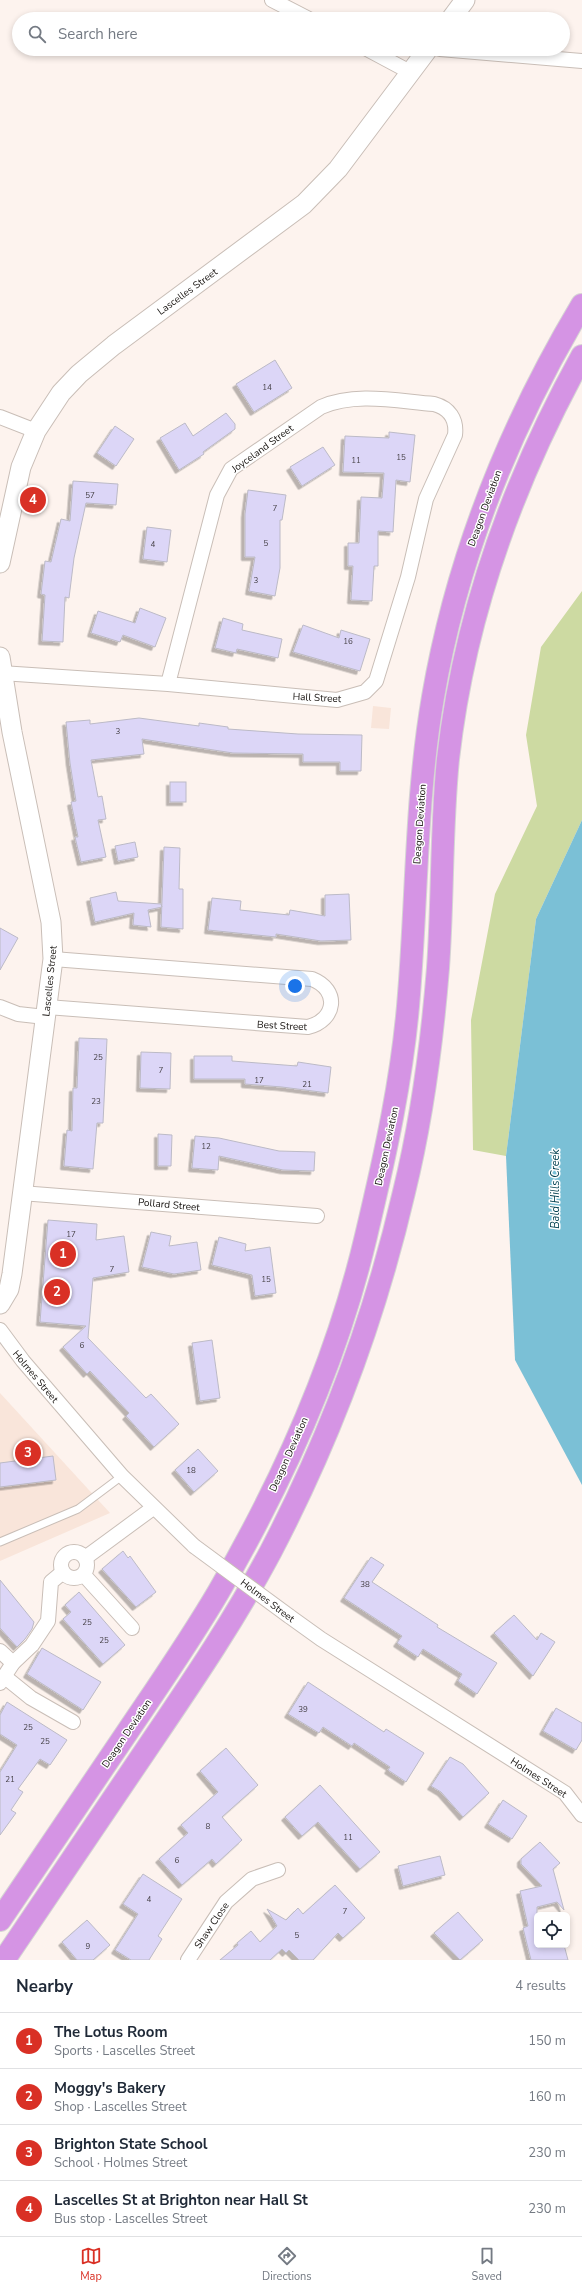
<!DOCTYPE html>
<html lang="en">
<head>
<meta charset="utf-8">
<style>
  :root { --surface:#fff; --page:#f2f2f3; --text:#1f2937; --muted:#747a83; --line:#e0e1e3; --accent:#d93025 }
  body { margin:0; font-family:"Nunito Sans",sans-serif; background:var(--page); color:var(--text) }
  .controls { position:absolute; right:12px; bottom:12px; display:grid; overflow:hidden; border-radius:6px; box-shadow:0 2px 6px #0003 }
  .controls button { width:36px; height:36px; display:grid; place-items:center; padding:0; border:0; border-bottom:1px solid var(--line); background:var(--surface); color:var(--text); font:20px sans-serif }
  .you { position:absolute; left:295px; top:986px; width:14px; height:14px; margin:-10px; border:3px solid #fff; border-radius:50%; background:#1a73e8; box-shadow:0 0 0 6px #1a73e833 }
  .badge { display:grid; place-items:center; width:26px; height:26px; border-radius:50%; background:var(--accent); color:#fff; font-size:13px; font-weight:700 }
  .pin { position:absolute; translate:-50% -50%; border:2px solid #fff; box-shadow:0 1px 4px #0006 }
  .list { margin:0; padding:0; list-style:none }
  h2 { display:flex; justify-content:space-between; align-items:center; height:52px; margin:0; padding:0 16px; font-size:17px }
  h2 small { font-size:13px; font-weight:400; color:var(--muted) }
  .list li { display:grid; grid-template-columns:26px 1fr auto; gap:12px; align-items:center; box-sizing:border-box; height:56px; padding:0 16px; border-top:1px solid var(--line) }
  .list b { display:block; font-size:15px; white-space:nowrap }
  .list p { margin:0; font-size:13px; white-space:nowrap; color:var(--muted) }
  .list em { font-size:13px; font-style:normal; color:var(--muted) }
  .icon { flex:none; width:22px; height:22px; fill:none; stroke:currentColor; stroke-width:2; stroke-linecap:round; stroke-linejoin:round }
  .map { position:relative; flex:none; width:582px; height:1960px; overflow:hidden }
  .search { position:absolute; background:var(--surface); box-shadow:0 2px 6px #0003; left:12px; right:12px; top:12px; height:44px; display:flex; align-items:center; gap:10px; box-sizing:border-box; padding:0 14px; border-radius:22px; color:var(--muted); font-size:15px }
  .sheet { height:276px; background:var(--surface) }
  nav { display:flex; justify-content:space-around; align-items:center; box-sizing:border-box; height:56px; border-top:1px solid var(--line); background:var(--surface); font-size:11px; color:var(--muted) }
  nav a { display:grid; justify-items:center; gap:2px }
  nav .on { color:var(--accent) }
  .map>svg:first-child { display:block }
  .built { fill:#f9e5da }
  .green { fill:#cddaa2 }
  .water { fill:#7bc0d6 }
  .building { fill:#dcd6f7; stroke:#bcbac6; filter:url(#shadow) }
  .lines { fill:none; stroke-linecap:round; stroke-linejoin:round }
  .lane-casing { stroke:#c9beb7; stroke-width:9 }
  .street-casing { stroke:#c9beb7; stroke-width:16 }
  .secondary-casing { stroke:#c9beb7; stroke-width:21 }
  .highway-casing { stroke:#d5d4d4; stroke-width:24 }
  .lane { stroke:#fff; stroke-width:7 }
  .street { stroke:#fff; stroke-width:14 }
  .secondary { stroke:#fff; stroke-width:19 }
  .highway { stroke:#d594e4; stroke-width:22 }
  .street-bridge-casing { stroke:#c9beb7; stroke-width:16; stroke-linecap:butt }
  .street-bridge { stroke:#fff; stroke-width:14 }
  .labels { text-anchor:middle; stroke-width:3; stroke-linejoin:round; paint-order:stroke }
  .number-label { font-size:8px; fill:#474248 }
  .street-label { font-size:10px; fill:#15110e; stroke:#fff }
  .water-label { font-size:11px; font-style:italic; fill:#004050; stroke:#fff }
</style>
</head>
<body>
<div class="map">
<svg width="582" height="1960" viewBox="0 0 582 1960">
  <defs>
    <filter id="shadow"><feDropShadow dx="-3.5" dy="3.5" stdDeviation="0" flood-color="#0004"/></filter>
  </defs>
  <rect width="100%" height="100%" fill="#fdf3ee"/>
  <!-- built -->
  <g class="built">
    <polygon points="373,706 391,708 389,729 371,728"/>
    <polygon points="0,1393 110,1513 0,1561"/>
  </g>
  <!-- green -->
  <polygon class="green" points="582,591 582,820 536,919 506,1156 473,1150 471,1020 495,894 537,806 526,735 541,647"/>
  <!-- water -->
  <polygon class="water" points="582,820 582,1485 515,1360 506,1156 536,919"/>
  <!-- building -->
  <g class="building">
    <polygon points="275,360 292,388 254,412 236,384"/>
    <polygon points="226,413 235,424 235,429 203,452 204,454 179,470 160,438 185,423 193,436"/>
    <polygon points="115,426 134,439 116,466 97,453"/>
    <polygon points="389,432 415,435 410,482 396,480 393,532 378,531 378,566 374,566 372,601 351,600 353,566 348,566 348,543 359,543 361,497 382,498 384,473 343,472 345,436 389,438"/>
    <polygon points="323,447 335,465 302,486 290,467"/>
    <polygon points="73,481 118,484 116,505 86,503 74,558 69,598 65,597 63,642 42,641 45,595 41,594 45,561 51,562 61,519 70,521"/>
    <polygon points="248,490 286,495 282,520 280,520 280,568 275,596 249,591 255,557 245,557 245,514"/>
    <polygon points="147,527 171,530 167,562 143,559"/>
    <polygon points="140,608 166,618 155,647 123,635 120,642 91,633 98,611 135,623"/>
    <polygon points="223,618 243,624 242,630 282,639 278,658 237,649 236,653 215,648"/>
    <polygon points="303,625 339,638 341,630 370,639 360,671 293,652"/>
    <polygon points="139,718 199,726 199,723 228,727 228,729 298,734 362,735 361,771 340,771 340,762 303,762 303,754 233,753 142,739 144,754 91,760 98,797 102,796 106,819 98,820 106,857 81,862 75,837 78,837 71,802 76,801 70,763 66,722 90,720 90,724"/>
    <rect x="170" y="782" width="16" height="20"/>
    <polygon points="135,842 138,857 118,861 115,846"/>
    <polygon points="164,847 180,848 179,889 183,889 183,929 161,927"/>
    <polygon points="116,892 118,901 161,904 162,907 148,910 151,927 133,925 134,913 95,922 90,898"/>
    <polygon points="349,894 351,940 321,941 276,934 276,937 208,930 212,898 241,901 240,910 289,915 290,910 325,916 325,895"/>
    <polygon points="0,928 18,938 0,970"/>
    <polygon points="79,1038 107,1039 103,1123 97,1123 93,1169 64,1166 67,1130 72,1131 73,1088 77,1088"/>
    <polygon points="141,1052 171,1053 170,1089 140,1088"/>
    <polygon points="194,1056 232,1056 232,1061 297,1066 298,1062 331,1067 328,1093 282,1087 245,1084 245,1079 194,1079"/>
    <polygon points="158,1134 172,1135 171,1166 158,1166"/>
    <polygon points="195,1136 219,1138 279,1151 315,1152 314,1171 283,1170 219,1156 218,1170 192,1168"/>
    <polygon points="48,1220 97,1224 96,1240 124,1236 129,1272 93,1278 88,1338 146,1398 151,1394 179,1424 154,1447 126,1416 129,1413 90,1371 87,1374 63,1347 86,1326 40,1322"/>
    <polygon points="151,1232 171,1236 169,1246 197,1242 201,1270 174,1274 142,1267"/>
    <polygon points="219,1237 246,1244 245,1251 270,1247 276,1293 255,1296 252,1275 212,1265"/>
    <polygon points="212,1340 220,1398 200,1401 192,1343"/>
    <polygon points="198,1449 218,1471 194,1492 175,1470"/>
    <polygon points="53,1456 56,1480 0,1487 0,1463"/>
    <polygon points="123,1551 128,1558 130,1556 156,1592 136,1607 102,1569"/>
    <polygon points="371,1557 384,1565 372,1582 438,1625 437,1627 497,1663 477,1694 458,1681 462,1674 423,1649 418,1657 397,1643 402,1636 344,1598"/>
    <polygon points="0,1580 34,1622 32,1629 25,1639 17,1647 0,1628"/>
    <polygon points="79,1592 125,1645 103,1664 63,1619 71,1612 65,1605"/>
    <polygon points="514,1615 537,1640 541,1633 555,1642 533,1676 494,1633"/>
    <polygon points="42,1648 101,1682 83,1710 27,1674"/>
    <polygon points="308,1682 384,1732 386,1729 424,1753 406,1782 388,1770 390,1767 354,1743 352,1746 323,1727 319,1733 288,1714"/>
    <polygon points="7,1702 67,1740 50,1765 40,1759 18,1789 23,1792 11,1810 16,1813 0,1835 0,1772 17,1745 0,1734 0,1715"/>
    <polygon points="556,1708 582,1723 582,1740 576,1750 543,1731"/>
    <polygon points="226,1748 258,1785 222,1817 242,1840 216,1864 212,1859 182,1885 159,1859 188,1833 181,1825 218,1792 200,1771"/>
    <polygon points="450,1757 463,1764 489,1793 463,1817 441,1792 431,1786"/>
    <polygon points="320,1785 380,1852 360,1869 318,1822 302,1836 285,1817"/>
    <polygon points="503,1800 527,1816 512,1839 488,1824"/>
    <polygon points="540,1842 560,1863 553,1869 564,1910 557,1902 537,1907 537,1945 564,1945 568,1960 531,1960 523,1928 528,1926 520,1891 542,1886 521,1864 521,1859"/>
    <polygon points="440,1856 445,1875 403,1886 398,1866"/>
    <polygon points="143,1874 182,1899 158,1936 162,1939 149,1960 131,1960 115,1950 138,1914 123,1904"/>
    <polygon points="335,1885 365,1918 343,1938 338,1933 313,1960 299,1960 289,1950 286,1953 282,1949 270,1960 220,1960 238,1945 237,1943 251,1931 260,1942 277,1926 267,1909 286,1920 298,1908 303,1914"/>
    <polygon points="458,1912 483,1940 460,1960 434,1933"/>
    <polygon points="87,1920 110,1945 93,1960 77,1960 62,1942"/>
  </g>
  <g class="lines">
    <!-- lane casing -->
    <g class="lane-casing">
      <polyline id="lane" points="0,1542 78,1509 122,1476"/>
    </g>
    <!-- street casing -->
    <g class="street-casing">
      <g id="street">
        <polyline points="272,0 309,19"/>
        <polyline points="367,49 410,72"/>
        <polyline points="440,49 582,61"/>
        <polyline points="0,417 36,431"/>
        <path d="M1 673 168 684 337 700 365 692 376 681 408 577 426 499 455 435C457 419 449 408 434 404 396 401 356 392 321 407L231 469 217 495 168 684"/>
        <polyline points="0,1007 18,1014 45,1017"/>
        <path d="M47 1007 308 1027C336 1020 340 990 312 979L53 959"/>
        <polyline points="21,1193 317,1216"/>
        <polyline points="0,1330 23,1361 122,1476 194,1546"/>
        <circle cx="74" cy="1565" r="13"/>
        <polyline points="85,1558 153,1508"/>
        <polyline points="84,1575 132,1628"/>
        <polyline points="289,1616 321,1639 565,1793 582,1815"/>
        <polyline points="0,1651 13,1663"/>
        <polyline points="5,1677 31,1698 73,1722"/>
        <polyline points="0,1683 13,1663 32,1645 48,1621 51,1582 63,1572"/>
        <polyline points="188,1960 226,1902 252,1879 278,1870"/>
      </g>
    </g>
    <!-- secondary casing -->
    <g class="secondary-casing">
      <g id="secondary">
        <polyline points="451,19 465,0"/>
        <polyline points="0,563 21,467 36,431 61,393 79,374 114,345 304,204 338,169 428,49"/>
        <polyline points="0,657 12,732 51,922 53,959 12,1274 9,1289 0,1304"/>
      </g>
    </g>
    <!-- highway casing -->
    <g class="highway-casing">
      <g id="highway">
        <path d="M0 1920C43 1857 85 1794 128 1731 159 1685 191 1639 219 1591 283 1481 337 1360 366 1236 385 1156 403 1076 409 994 417 895 416 795 433 697 457 557 509 427 582 305"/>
        <path d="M4 1960C52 1890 99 1820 146 1750 190 1685 234 1621 271 1551 330 1438 375 1317 404 1192 422 1119 432 1043 438 968 443 899 441 828 448 759 464 617 513 481 582 356"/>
      </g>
    </g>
    <!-- lane -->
    <use href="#lane" class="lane"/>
    <!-- street -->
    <use href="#street" class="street"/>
    <!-- secondary -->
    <use href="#secondary" class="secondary"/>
    <!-- highway -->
    <use href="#highway" class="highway"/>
    <!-- street-bridge casing -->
    <g class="street-bridge-casing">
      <polyline id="street-bridge" points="194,1546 289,1616"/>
    </g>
    <!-- street-bridge -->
    <use href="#street-bridge" class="street-bridge"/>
  </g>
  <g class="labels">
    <!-- number labels -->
    <g class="number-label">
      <text x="267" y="390">14</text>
      <text x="401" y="460">15</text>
      <text x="356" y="463">11</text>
      <text x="90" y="498">57</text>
      <text x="275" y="511">7</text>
      <text x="266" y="546">5</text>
      <text x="153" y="547">4</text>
      <text x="256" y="583">3</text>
      <text x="348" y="644">16</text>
      <text x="118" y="734">3</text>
      <text x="98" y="1060">25</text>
      <text x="161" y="1073">7</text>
      <text x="259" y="1083">17</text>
      <text x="307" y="1087">21</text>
      <text x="96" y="1104">23</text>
      <text x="206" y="1149">12</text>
      <text x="71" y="1237">17</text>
      <text x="112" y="1272">7</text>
      <text x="266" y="1282">15</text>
      <text x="82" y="1348">6</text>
      <text x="191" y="1473">18</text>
      <text x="365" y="1587">38</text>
      <text x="87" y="1625">25</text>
      <text x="104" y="1643">25</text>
      <text x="303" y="1712">39</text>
      <text x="28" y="1730">25</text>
      <text x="45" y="1744">25</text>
      <text x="10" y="1782">21</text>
      <text x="208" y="1829">8</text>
      <text x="348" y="1840">11</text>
      <text x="177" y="1863">6</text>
      <text x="149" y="1902">4</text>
      <text x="345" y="1914">7</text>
      <text x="297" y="1938">5</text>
      <text x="88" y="1949">9</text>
    </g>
    <!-- street labels -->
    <g class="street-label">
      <text transform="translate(187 291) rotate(-36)" y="4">Lascelles Street</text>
      <text transform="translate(262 448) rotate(-36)" y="4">Joyceland Street</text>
      <text transform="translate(484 508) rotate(-70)" y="4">Deagon Deviation</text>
      <text transform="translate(317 697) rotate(3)" y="4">Hall Street</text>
      <text transform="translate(419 824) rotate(-86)" y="4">Deagon Deviation</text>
      <text transform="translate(49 981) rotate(-84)" y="4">Lascelles Street</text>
      <text transform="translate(282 1025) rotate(3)" y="4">Best Street</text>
      <text transform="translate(386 1146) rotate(-78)" y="4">Deagon Deviation</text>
      <text transform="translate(169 1204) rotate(5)" y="4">Pollard Street</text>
      <text transform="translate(36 1376) rotate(50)" y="4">Holmes Street</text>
      <text transform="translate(288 1454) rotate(-66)" y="4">Deagon Deviation</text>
      <text transform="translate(268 1600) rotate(37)" y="4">Holmes Street</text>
      <text transform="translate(126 1733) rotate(-56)" y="4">Deagon Deviation</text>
      <text transform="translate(539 1777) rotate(33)" y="4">Holmes Street</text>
      <text transform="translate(211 1925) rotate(-56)" y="4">Shaw Close</text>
    </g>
    <!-- water labels -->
    <g class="water-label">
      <text transform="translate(555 1189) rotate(-90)" y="4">Bald Hills Creek</text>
    </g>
  </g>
</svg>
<div class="controls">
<button><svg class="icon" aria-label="locate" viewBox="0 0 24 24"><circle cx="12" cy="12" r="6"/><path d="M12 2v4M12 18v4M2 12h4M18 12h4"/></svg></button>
</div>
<div class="you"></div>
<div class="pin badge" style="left:63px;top:1254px">1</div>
<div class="pin badge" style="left:57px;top:1292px">2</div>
<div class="pin badge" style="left:28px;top:1453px">3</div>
<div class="pin badge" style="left:33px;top:500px">4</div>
<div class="search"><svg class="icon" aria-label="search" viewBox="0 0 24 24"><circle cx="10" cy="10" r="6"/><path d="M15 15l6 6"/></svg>Search here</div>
</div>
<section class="sheet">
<h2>Nearby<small>4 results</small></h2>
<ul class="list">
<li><span class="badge">1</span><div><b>The Lotus Room</b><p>Sports · Lascelles Street</p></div><em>150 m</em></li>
<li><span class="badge">2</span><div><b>Moggy's Bakery</b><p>Shop · Lascelles Street</p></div><em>160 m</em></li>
<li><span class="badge">3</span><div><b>Brighton State School</b><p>School · Holmes Street</p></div><em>230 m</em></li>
<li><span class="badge">4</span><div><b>Lascelles St at Brighton near Hall St</b><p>Bus stop · Lascelles Street</p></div><em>230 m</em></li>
</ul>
</section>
<nav>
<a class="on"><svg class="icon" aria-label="map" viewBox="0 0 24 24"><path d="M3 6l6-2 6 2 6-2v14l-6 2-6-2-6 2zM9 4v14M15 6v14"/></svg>Map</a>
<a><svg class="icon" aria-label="directions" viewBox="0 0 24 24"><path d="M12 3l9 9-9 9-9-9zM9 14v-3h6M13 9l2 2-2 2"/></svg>Directions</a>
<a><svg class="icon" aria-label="saved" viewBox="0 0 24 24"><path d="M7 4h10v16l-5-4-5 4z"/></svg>Saved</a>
</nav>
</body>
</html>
